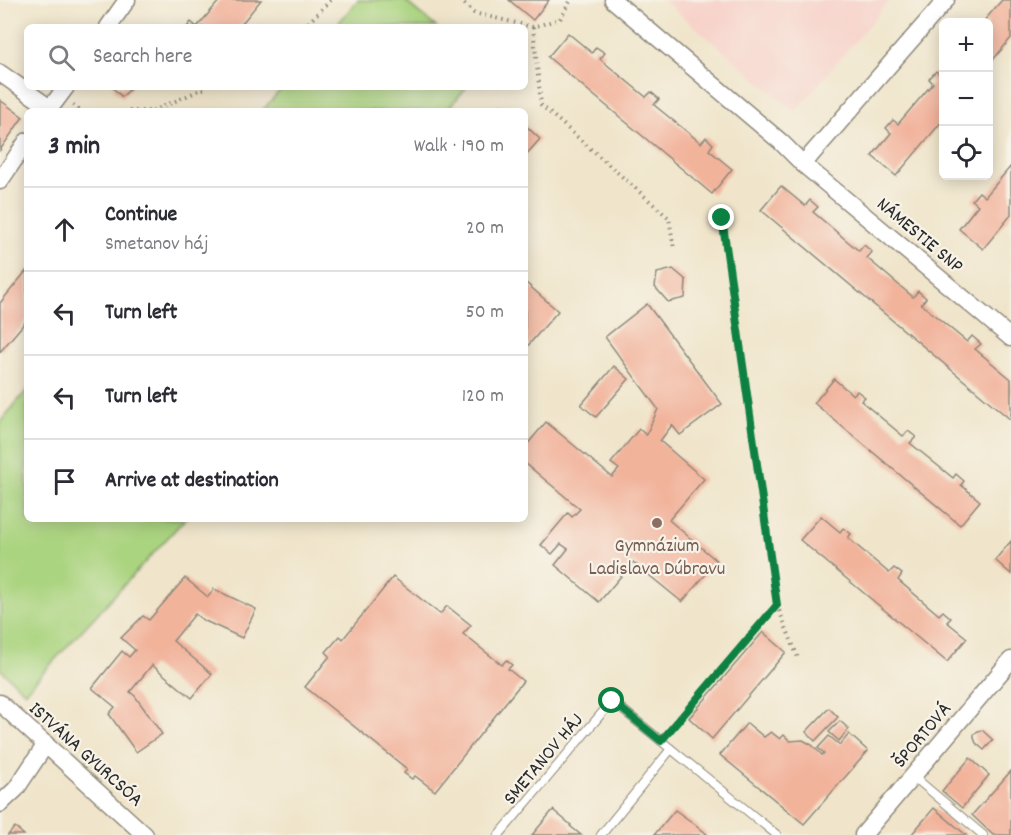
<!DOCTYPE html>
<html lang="en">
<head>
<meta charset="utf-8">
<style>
  :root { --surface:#fff; --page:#f2f2f3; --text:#2b2b33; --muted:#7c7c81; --line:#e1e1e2 }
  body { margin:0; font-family:Dekko,sans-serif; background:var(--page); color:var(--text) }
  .controls { position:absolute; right:18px; top:18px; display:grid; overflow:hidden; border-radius:9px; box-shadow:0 3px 15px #0003 }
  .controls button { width:54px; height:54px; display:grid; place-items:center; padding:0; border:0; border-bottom:2px solid var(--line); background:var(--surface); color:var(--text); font:30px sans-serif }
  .stop { position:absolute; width:18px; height:18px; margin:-14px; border:4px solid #0b8043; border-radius:50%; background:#fff }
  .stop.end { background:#0b8043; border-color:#fff; box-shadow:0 2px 6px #0008 }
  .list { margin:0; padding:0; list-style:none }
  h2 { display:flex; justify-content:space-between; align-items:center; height:78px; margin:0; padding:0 24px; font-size:26px }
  h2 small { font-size:20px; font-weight:400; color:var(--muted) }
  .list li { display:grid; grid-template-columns:39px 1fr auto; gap:18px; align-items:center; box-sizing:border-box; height:84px; padding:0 24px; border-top:2px solid var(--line) }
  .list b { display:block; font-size:22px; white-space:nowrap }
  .list p { margin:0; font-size:20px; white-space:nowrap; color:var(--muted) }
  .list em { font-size:20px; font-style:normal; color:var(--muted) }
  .icon { flex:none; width:33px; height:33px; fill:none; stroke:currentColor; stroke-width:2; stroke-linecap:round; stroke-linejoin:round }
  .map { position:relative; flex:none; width:1011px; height:835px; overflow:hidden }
  .search { position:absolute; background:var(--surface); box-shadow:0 3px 15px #0003; left:24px; top:24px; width:504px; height:66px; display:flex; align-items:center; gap:15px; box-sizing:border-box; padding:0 21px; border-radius:9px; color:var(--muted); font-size:22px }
  .panel { position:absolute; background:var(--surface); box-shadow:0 3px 15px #0003; left:24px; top:108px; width:504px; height:414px; border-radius:9px }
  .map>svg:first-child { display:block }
  .built { fill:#f7d1c9 }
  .green { fill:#abd480; stroke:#6b8056; stroke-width:1.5 }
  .building { fill:#f2b39b }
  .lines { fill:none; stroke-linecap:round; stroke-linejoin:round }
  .service-casing { stroke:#8e887b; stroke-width:10 }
  .minor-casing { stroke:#8e887b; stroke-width:19 }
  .path { stroke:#8e887b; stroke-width:4; stroke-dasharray:1.5 4.5; stroke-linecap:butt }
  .service { stroke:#fff; stroke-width:8 }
  .minor { stroke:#fff; stroke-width:16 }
  .route { stroke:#0b8043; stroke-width:8 }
  .education-dot { fill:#8d6e63; stroke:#f7f3e8; stroke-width:2 }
  .labels { text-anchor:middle; stroke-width:4.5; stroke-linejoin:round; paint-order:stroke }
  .street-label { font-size:20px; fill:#2b2b2b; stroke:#f7f3e8 }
  .education-label { font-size:20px; fill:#785e54; stroke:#f7f3e8 }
</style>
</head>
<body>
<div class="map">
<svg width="1011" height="835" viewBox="0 0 1011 835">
  <rect width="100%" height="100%" fill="#f7f3e8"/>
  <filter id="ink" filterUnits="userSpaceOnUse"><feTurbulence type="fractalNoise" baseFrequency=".0167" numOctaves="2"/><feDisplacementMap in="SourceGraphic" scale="12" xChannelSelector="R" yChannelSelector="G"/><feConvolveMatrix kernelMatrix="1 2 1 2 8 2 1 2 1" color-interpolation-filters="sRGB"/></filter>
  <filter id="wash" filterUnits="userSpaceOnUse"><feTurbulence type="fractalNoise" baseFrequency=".008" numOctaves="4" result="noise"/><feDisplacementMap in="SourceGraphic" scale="24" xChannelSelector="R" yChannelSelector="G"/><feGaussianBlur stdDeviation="1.35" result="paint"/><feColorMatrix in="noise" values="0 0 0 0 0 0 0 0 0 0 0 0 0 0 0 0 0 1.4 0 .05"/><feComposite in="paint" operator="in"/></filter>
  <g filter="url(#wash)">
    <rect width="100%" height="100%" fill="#f0e5cb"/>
    <!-- built -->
    <polygon class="built" points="663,0 890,0 795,112"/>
    <!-- green -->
    <g class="green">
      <polygon points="358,0 404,0 436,27 335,27"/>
      <polygon points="283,87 467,87 446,111 262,111"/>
      <polygon points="27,390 27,519 185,519 25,692 0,669 0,422"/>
    </g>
    <g id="blocks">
      <!-- building -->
      <g class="building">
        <polygon points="220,0 261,0 239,27 187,27 191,22 197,27"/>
        <polygon points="509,0 549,0 533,20"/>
        <polygon points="1002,0 1011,0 1011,38 988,66 988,22 983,22"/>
        <polygon points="568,33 592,53 596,47 605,53 600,59 646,97 651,92 659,99 654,105 701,143 706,137 713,144 709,150 732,169 712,194 548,57"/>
        <polygon points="944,70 944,119 896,176 872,156 891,133 886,128 893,120 898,124 933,83 929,79 936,71 940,75"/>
        <polygon points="112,87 132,87 122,97"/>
        <polygon points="0,100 23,117 0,150"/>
        <polygon points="501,105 508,111 496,111"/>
        <polygon points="525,125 540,139 525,156"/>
        <polygon points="1011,166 1011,215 983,249 959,229 978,205 972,200 979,192 985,197"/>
        <polygon points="781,186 805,206 810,200 818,207 813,212 859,251 864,245 872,252 867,258 913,297 918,291 926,298 921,304 967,342 972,336 981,344 975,349 1011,379 1011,420 761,210"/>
        <polygon points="673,269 686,280 685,298 668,302 655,287 657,273"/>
        <polygon points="27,270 27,320 0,352 0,303"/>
        <polygon points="525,282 558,311 525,349"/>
        <polygon points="647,304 722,404 680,435 672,425 660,441 704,479 669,520 717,561 682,602 633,562 599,602 555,565 568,549 561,544 552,554 541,545 568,513 572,517 580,509 525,463 525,447 546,422 612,477 619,469 611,463 639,429 646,435 658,409 605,337"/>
        <polygon points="614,366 629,379 596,417 581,405"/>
        <polygon points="834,379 853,395 857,391 865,397 861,401 903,436 908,431 916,437 910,443 953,478 956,474 964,481 961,485 980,501 960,525 814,403"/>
        <polygon points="821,516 840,532 843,528 851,534 848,538 889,573 894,568 902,574 898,580 939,615 943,611 951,618 947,622 967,638 947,662 800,540"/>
        <polygon points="1011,541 1011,574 995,560"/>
        <polygon points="393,577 440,614 447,606 471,625 463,634 502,665 506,660 512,665 508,669 523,681 435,791 415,776 412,779 404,773 407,769 305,687 330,656 326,652 340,636 343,639"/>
        <polygon points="185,578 208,597 214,589 256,609 242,638 203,620 195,614 173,641 212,674 192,698 152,665 130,692 135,696 162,734 136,752 109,714 115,707 92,688 122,651 129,657 135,650 121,638 143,616 149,620"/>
        <polygon points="763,632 786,652 712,739 689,718"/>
        <polygon points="829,708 838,717 815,741 806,732"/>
        <polygon points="840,721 849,729 839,741 829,732"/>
        <polygon points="747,723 764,737 771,732 780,739 784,735 790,741 803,740 812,745 822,755 824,753 818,748 829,736 840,745 849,734 868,751 804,824 720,755"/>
        <polygon points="982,730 993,740 984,750 976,743 974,738 974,734 978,731"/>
        <polygon points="970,758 989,775 962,808 942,791"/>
        <polygon points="1011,771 1011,835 993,835 972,815"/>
        <polygon points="934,808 966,835 911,835"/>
        <polygon points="553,810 571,825 570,826 581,835 532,835"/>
        <polygon points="675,810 696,825 708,835 654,835"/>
        <polygon points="15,827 24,835 8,835"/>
      </g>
    </g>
  </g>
  <g filter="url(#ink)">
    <use href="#blocks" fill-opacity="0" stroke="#8e887b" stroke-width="1.5"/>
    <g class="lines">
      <!-- service casing -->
      <g class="service-casing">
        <g id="service">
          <polyline points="913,776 983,835"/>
          <polyline points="499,835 612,701 777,835"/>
          <polyline points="601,835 671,749"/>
        </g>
      </g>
      <!-- minor casing -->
      <g class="minor-casing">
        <g id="minor">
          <polyline points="613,0 781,142 803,164 1011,338"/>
          <polyline points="108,27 127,0"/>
          <polyline points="0,73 50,108"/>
          <polyline points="48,111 66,87"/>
          <polyline points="803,164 946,0"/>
          <polyline points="0,181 27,141"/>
          <polyline points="0,703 145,835"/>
          <polyline points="0,804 16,789 46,744"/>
          <polyline points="863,835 1011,660"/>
        </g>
      </g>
      <!-- path -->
      <g class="path">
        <polyline points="460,0 474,13 533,27 560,19 571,0"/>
        <polyline points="304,27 331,0"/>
        <polyline points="533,27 541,105 669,218 674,249"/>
        <polyline points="73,105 82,111"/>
        <polyline points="129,111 153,111 207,87"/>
        <polyline points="777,605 799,660"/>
        <polyline points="669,731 777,605 722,218"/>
      </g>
      <!-- service -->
      <use href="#service" class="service"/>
      <!-- minor -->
      <use href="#minor" class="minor"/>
    </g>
  </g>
  <g class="lines" filter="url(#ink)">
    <!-- route -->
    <polyline class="route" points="612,701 661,741 777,605 722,218"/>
  </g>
  <!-- markers -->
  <circle class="education-dot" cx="657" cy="523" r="6"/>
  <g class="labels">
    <!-- street labels -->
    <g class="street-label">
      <text transform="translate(921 234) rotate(40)" y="7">NÁMESTIE SNP</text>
      <text transform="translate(921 734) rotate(-50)" y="7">ŠPORTOVÁ</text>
      <text transform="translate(87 753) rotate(42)" y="7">ISTVÁNA GYURCSÓA</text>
      <text transform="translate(542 758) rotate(-50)" y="7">SMETANOV HÁJ</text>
    </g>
    <!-- education labels -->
    <g class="education-label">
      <text x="657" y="551">Gymnázium<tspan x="657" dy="23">Ladislava Dúbravu</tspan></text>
    </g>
  </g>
</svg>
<div class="controls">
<button>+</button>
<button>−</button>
<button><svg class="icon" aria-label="locate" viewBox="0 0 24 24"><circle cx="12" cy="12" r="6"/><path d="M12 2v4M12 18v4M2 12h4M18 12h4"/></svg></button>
</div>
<div class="stop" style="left:612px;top:701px"></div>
<div class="stop end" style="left:722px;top:218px"></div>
<div class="search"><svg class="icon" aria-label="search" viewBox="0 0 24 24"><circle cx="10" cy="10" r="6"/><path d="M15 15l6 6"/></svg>Search here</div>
<section class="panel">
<h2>3 min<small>Walk · 190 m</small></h2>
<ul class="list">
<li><svg class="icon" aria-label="ahead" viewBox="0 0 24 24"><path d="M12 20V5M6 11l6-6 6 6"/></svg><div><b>Continue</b><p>Smetanov háj</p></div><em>20 m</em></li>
<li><svg class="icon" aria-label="left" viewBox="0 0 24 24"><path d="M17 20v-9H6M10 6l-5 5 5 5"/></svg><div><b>Turn left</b></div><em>50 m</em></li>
<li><svg class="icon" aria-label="left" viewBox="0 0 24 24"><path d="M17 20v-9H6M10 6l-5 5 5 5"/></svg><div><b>Turn left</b></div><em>120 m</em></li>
<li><svg class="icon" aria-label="arrive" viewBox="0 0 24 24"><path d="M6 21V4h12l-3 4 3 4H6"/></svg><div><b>Arrive at destination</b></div></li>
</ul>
</section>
</div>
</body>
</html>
